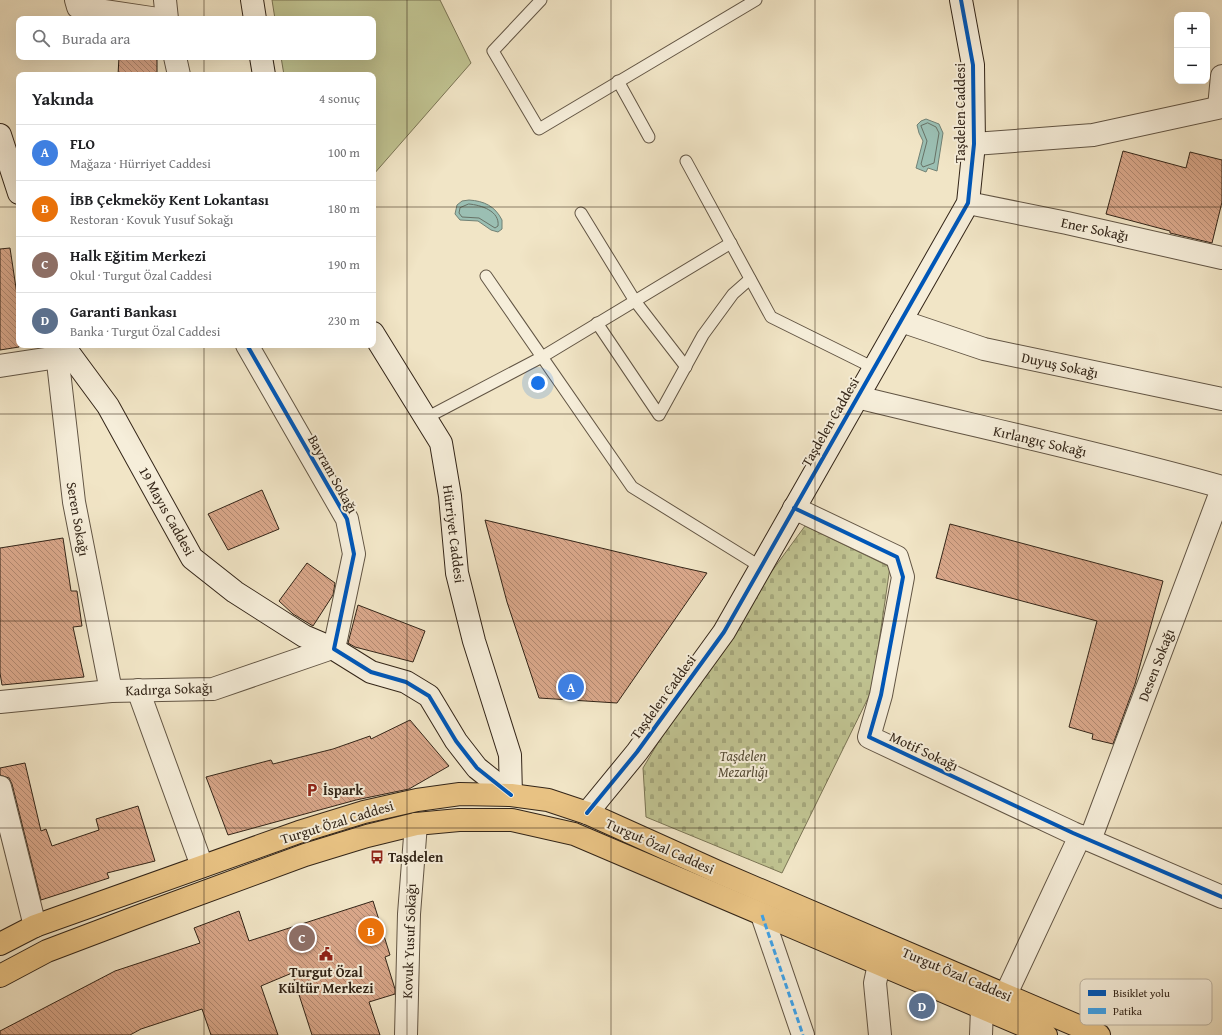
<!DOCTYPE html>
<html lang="tr">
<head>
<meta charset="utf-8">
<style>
  :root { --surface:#fff; --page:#f6f6f6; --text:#202124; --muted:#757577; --line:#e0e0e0; --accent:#8f2418 }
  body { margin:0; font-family:"Gentium Book Plus",serif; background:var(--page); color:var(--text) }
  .controls { position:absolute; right:12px; top:12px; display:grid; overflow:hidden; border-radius:8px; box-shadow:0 4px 16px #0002 }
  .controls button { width:36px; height:36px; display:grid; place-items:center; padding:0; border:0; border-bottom:1px solid var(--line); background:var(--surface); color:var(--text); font:20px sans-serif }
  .you { position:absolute; left:538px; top:383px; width:14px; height:14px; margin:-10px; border:3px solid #fff; border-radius:50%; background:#1a73e8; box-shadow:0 0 0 6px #1a73e833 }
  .badge { display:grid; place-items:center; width:26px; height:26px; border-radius:50%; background:var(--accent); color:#fff; font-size:13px; font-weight:700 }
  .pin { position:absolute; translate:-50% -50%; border:2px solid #fff; box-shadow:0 1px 4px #0006 }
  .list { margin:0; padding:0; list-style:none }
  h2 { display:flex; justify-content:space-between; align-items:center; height:52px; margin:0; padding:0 16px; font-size:17px }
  h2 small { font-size:13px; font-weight:400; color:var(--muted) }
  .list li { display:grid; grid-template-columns:26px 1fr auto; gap:12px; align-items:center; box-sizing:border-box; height:56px; padding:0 16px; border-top:1px solid var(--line) }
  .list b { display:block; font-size:15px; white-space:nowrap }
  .list p { margin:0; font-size:13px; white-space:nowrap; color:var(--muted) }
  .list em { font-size:13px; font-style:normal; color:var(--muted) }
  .icon { flex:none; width:22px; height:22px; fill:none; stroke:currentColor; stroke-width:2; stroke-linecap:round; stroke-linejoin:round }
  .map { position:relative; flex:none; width:1222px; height:1035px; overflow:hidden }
  .search { position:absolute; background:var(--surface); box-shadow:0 4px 16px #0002; left:16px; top:16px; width:360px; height:44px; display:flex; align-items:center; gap:10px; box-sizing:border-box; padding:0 14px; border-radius:8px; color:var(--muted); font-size:15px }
  .panel { position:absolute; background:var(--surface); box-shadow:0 4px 16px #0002; left:16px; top:72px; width:360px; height:276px; border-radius:8px }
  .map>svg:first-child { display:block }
  .cemetery { fill:url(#cemetery-stones); stroke:#7a7454 }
  .park { fill:#c0c391; stroke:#7a7454 }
  .water { fill:#9bbfb3; stroke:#718175 }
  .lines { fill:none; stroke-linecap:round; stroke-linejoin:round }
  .shore { stroke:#677266; stroke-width:1 }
  .building { fill:url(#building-back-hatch); stroke:#332518 }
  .lane-casing { stroke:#625544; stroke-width:13 }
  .street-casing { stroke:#625544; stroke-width:24 }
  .secondary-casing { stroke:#332518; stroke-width:24 }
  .primary-casing { stroke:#332518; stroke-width:24 }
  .lane { stroke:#f6eeda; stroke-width:11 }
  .street { stroke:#f6eeda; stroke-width:22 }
  .secondary { stroke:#f6eeda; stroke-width:22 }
  .primary { stroke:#e8c283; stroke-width:22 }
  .quiet { stroke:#3ea2ea; stroke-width:3; stroke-dasharray:6 3; stroke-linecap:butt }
  .cycleway-casing { stroke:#f6eeda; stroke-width:6 }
  .cycleway { stroke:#0057b8; stroke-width:4 }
  .grid { fill:none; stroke:#332518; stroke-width:1; stroke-opacity:0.55 }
  .labels { text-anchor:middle; stroke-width:4; stroke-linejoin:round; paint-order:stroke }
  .street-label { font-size:14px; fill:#332518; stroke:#f6eeda }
  .park-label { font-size:14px; font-style:italic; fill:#564c36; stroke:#f6eeda }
  .poi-label { font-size:14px; font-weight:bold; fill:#332518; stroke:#f6eeda; text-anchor:start }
  .key { fill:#f6eeda; stroke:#bcb2a0; stroke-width:1 }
  .key-label { font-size:11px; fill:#332518 }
</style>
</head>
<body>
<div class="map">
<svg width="1222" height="1035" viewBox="0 0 1222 1035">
  <defs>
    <pattern id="cemetery-stones" width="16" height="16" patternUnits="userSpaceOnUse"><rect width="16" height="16" fill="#c0c391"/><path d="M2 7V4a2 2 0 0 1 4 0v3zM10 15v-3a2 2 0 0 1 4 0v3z" fill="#a5a77c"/></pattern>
    <pattern id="building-back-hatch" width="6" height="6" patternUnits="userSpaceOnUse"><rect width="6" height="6" fill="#d9a78a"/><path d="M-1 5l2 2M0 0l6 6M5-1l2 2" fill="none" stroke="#b18870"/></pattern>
  </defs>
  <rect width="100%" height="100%" fill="#f1e5c6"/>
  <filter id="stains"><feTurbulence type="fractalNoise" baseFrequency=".005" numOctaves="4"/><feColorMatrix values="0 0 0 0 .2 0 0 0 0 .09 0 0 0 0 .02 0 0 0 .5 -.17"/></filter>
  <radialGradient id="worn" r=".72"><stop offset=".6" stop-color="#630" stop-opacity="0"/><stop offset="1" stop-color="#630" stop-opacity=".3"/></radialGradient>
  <!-- cemetery -->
  <polygon class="cemetery" points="805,526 890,567 872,690 782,873 646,817 643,768 681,704 769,575"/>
  <!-- park -->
  <polygon class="park" points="272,0 440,0 471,63 373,175 373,75 284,75 281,57 373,57 373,19 275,19"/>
  <!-- water -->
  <g class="water">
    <polygon points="926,119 939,124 943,133 937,171 928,168 926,172 916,168 923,141 919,133 917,125 921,121"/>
    <path d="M469 200C484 201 495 206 502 220V229L498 232 491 230 478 221 460 220 455 214 457 205 462 201Z"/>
  </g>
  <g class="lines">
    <!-- shore -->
    <g class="shore">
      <polygon points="928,123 936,127 939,133 934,163 923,167 921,164 927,141 921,126"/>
      <path d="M469 204C481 205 500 211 498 226L495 228 479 218 462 217 459 213 460 208Z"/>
    </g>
  </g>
  <!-- building -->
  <g class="building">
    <polygon points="119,57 157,57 157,75 118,75"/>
    <polygon points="1123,151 1186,168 1190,152 1222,160 1222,202 1212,243 1170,233 1170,231 1106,214"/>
    <polygon points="10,248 19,308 19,347 0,350 0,249"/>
    <polygon points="262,490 279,529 228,550 208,514"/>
    <polygon points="485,520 680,567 707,573 617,703 539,698 507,602"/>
    <polygon points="950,524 1163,581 1135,684 1113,744 1092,739 1093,734 1069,727 1097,621 936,578"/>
    <polygon points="63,538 71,591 77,591 82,626 73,627 84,677 2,685 0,673 0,548"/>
    <polygon points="307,563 335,583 333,595 313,626 293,614 279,601"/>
    <polygon points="358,605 425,631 413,662 355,647 348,643"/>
    <polygon points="410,720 449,766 409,789 356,800 228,835 206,777 271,760 273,764 333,749 370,736 371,739"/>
    <polygon points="25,763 41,831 46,829 52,846 99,830 96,819 138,806 155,861 107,873 109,878 41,900 12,784 9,778 0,775 0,768"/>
    <polygon points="373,901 390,955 385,957 395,989 395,994 369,1002 380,1035 312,1035 292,973 261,986 278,1035 211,1035 202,1009 141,1029 130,1035 0,1035 0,1031 115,971 200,943 194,928 239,911 249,941"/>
  </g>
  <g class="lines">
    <!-- lane casing -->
    <g class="lane-casing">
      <g id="lane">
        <polyline points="541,0 493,51 539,129 756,0"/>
        <polyline points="618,81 649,137"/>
        <polyline points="686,161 771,317 874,368"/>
        <polyline points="581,213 635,301 686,367"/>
        <polyline points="486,276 632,487 761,567"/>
        <polyline points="597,323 659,415 703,335 733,294 750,279"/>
        <polyline points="426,418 542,357 731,243"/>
      </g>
    </g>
    <!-- street casing -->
    <g class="street-casing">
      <g id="street">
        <polyline points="76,0 78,7 158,19"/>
        <polyline points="165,0 167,19"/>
        <polyline points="175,57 179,75"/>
        <polyline points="1219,107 1222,76"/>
        <polyline points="974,144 1093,135 1222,107"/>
        <polyline points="968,203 1067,223 1222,258"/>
        <polyline points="901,321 984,349 1222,399"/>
        <polyline points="56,345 74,502 111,691"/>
        <polyline points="247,345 347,519 354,554 334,649"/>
        <polyline points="0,366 58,357"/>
        <path d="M857 397C979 427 1101 453 1222 487"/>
        <polyline points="794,508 897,557 903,577 881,695 869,737 1073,833 1222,897"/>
        <polyline points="138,690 202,866"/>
        <polyline points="0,702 111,691 213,689 332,648"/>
        <polyline points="0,787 35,926"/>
        <polyline points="1090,840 1222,489"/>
        <polyline points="762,915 803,1035"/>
        <polyline points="879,964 875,983 880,1035"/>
        <polyline points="1006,994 1080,836"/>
        <polyline points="406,1035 409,914 416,824"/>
        <polyline points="981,1035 982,1008"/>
      </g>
    </g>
    <!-- secondary casing -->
    <g class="secondary-casing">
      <g id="secondary">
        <polyline points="252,0 255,19"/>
        <polyline points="261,57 264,75"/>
        <polyline points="0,135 19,193"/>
        <polyline points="373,333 441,443 450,496 457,573 474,641 510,755 511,795"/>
        <polyline points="63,345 108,406 192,558 235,592 304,636 332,648"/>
        <polyline points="334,649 371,672 406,682 429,696 456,741 477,768 511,795"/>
        <polyline points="587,813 637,752 724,632 968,203 974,144 973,65 961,0"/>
      </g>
    </g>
    <!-- primary casing -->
    <g class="primary-casing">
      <g id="primary">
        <polyline points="0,944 35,926 299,832 364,812 417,800 460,794 511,795 548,800 587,813 718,872 1099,1035"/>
        <polyline points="0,976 47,951 142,915 305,855 367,836 416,824 459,820 512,820 574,834 1046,1035"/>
      </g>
    </g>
    <!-- lane -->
    <use href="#lane" class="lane"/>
    <!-- street -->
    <use href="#street" class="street"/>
    <!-- secondary -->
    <use href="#secondary" class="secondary"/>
    <!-- primary -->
    <use href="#primary" class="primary"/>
    <!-- quiet -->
    <polyline class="quiet" points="762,915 803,1035"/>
    <!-- cycleway casing -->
    <g class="cycleway-casing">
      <g id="cycleway">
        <polyline points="247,345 347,519 354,554 334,649 371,672 406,682 429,696 456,741 477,768 511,795"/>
        <polyline points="794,508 897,557 903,577 881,695 869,737 1073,833 1222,897"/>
        <polyline points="587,813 637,752 724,632 968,203 974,144 973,65 961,0"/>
      </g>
    </g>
    <!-- cycleway -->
    <use href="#cycleway" class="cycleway"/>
  </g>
  <!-- grid -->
  <path class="grid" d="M204 0V19M407 0V1035M611 0V1035M815 0V1035M1018 0V1035M204 57V75M0 207H19M373 207H1222M204 345V1035M0 414H1222M0 621H1222M0 828H1222"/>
  <!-- icons -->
  <defs>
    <g id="parking-bare" transform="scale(1.08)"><path d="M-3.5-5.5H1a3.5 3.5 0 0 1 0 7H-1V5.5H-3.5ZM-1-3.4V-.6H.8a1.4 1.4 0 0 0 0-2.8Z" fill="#8f2418" stroke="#f6eeda" stroke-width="2.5" paint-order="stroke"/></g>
    <g id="bus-bare" transform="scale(1.08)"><path d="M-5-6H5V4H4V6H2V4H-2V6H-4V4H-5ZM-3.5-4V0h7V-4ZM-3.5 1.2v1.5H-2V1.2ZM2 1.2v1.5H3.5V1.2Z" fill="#8f2418" stroke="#f6eeda" stroke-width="2.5" paint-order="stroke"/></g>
    <g id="civic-bare" transform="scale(1.08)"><path d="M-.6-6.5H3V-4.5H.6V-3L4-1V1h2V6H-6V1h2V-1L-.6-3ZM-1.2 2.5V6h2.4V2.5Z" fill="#8f2418" stroke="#f6eeda" stroke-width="2.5" paint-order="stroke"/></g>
  </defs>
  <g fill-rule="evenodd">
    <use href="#parking-bare" x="312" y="790"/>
    <use href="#bus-bare" x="377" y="857"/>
    <use href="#civic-bare" x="326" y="954"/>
  </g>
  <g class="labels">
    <!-- street labels -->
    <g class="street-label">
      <text transform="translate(960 113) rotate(-90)" y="5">Taşdelen Caddesi</text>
      <text transform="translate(1095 229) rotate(12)" y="5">Ener Sokağı</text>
      <text transform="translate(1060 365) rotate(12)" y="5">Duyuş Sokağı</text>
      <text transform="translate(830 422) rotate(-60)" y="5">Taşdelen Caddesi</text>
      <text transform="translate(1040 441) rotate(13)" y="5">Kırlangıç Sokağı</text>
      <text transform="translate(333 474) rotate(61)" y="5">Bayram Sokağı</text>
      <text transform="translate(167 511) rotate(61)" y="5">19 Mayıs Caddesi</text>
      <text transform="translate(78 519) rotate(80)" y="5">Seren Sokağı</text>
      <text transform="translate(454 534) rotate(83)" y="5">Hürriyet Caddesi</text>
      <text transform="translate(1156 665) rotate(-69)" y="5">Desen Sokağı</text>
      <text transform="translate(169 689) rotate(-2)" y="5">Kadırga Sokağı</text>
      <text transform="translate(663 697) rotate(-54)" y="5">Taşdelen Caddesi</text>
      <text transform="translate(924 751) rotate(25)" y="5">Motif Sokağı</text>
      <text transform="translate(337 822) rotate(-17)" y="5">Turgut Özal Caddesi</text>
      <text transform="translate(660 846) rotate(24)" y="5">Turgut Özal Caddesi</text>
      <text transform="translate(409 941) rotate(-88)" y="5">Kovuk Yusuf Sokağı</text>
      <text transform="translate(957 974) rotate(23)" y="5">Turgut Özal Caddesi</text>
    </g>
    <!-- park labels -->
    <g class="park-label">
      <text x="743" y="761">Taşdelen<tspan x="743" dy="16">Mezarlığı</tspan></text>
    </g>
    <!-- poi labels -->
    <g class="poi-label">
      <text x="323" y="795">İspark</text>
      <text x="388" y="862">Taşdelen</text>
      <text x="326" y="977" text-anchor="middle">Turgut Özal<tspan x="326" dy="16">Kültür Merkezi</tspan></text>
    </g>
  </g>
  <!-- legend -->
  <rect x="1080" y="979" width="132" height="46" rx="6" class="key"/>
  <rect x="1088" y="990" width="18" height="6" fill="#0057b8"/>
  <rect x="1088" y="1008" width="18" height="6" fill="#3ea2ea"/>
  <g class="key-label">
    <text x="1113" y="997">Bisiklet yolu</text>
    <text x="1113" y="1015">Patika</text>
  </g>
  <rect width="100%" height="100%" filter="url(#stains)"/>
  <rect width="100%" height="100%" fill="url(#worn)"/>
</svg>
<div class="controls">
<button>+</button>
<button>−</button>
</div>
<div class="you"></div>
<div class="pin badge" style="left:571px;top:687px;background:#3f7fe0">A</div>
<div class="pin badge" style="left:371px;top:931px;background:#e8710a">B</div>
<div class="pin badge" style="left:302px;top:938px;background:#8d6e63">C</div>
<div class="pin badge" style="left:922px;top:1006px;background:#5c6f8a">D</div>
<div class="search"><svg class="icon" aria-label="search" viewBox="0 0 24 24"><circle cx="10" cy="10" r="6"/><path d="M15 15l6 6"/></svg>Burada ara</div>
<section class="panel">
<h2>Yakında<small>4 sonuç</small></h2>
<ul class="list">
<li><span class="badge" style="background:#3f7fe0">A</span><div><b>FLO</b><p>Mağaza · Hürriyet Caddesi</p></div><em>100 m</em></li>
<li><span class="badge" style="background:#e8710a">B</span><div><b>İBB Çekmeköy Kent Lokantası</b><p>Restoran · Kovuk Yusuf Sokağı</p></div><em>180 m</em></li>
<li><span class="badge" style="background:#8d6e63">C</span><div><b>Halk Eğitim Merkezi</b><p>Okul · Turgut Özal Caddesi</p></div><em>190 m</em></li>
<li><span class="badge" style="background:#5c6f8a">D</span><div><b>Garanti Bankası</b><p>Banka · Turgut Özal Caddesi</p></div><em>230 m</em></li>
</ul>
</section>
</div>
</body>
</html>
